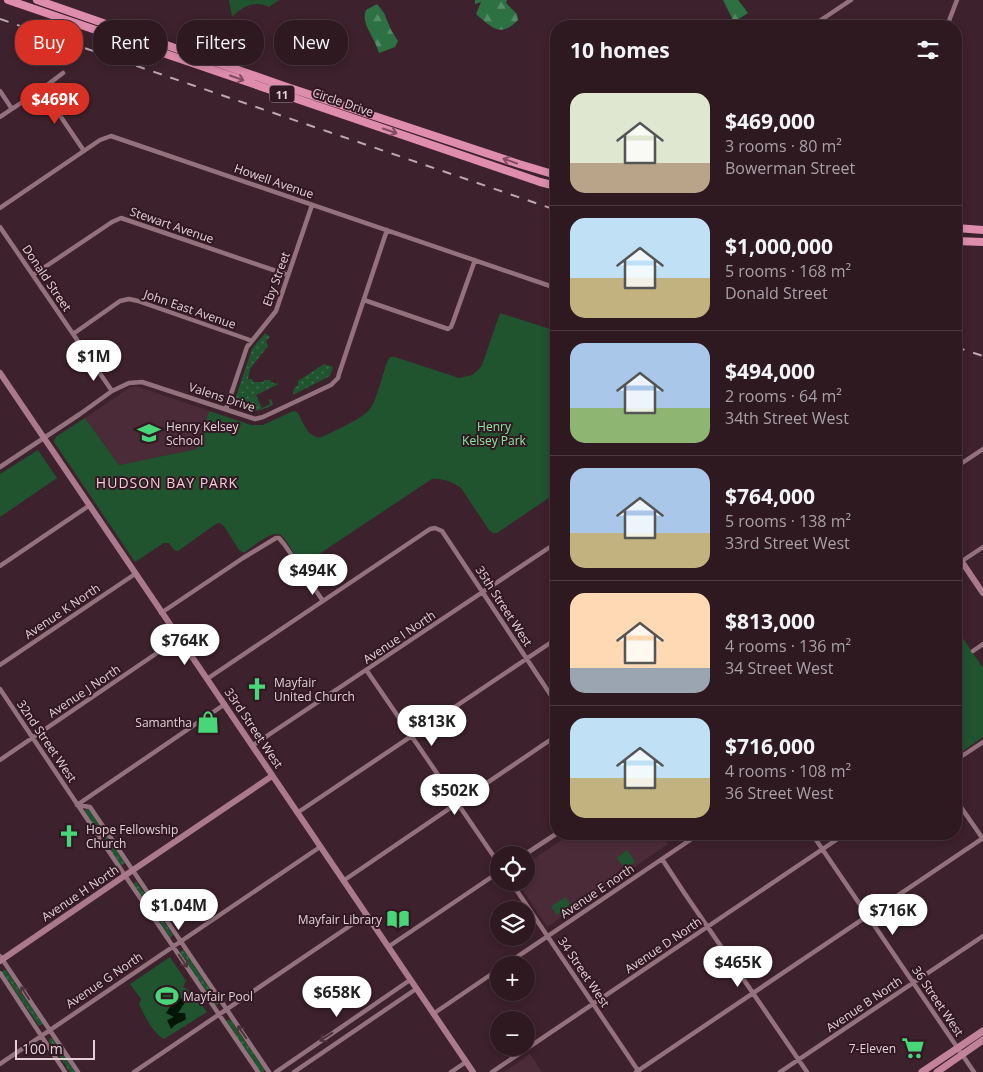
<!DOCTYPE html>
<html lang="en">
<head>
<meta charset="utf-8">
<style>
	body { margin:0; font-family:"Open Sans",sans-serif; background:#36222a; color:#f1f3f6; height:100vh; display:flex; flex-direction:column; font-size:19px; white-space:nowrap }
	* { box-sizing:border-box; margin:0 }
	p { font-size:16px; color:#a7a0a5 }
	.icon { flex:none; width:28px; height:28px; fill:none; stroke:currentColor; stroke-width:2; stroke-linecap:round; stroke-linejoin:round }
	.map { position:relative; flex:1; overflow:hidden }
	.side { position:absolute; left:550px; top:20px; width:412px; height:820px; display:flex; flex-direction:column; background:#2e1921; border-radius:20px; box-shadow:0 2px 8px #0003,0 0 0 1px #49383f }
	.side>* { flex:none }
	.banner { position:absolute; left:15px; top:20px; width:460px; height:45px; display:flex; gap:10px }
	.fabs { position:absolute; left:490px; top:846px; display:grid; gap:10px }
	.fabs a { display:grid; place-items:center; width:45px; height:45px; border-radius:50%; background:#2e1921; box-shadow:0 2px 8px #0003,0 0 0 1px #49383f; font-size:25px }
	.scale { position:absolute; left:15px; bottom:12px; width:80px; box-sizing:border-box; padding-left:5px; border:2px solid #e3d0d6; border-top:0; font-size:14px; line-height:18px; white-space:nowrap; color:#e3d0d6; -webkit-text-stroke:4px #321822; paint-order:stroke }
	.price { position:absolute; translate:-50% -42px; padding:0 11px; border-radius:18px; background:#fff; color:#222; font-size:16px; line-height:32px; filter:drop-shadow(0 1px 2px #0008) }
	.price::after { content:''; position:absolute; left:50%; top:30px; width:15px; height:11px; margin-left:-8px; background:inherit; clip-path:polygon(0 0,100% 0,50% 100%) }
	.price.current { background:#d93025; color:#fff }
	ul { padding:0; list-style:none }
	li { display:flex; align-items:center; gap:15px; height:125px; padding:0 20px }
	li+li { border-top:1px solid #49383f }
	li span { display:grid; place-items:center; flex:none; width:140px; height:100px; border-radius:15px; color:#555 }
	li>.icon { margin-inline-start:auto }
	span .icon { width:60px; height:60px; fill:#fffc; stroke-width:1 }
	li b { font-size:21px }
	h2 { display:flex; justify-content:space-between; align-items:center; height:60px; padding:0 20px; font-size:21px }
	.tag { padding:0 18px; border-radius:20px; background:#2e1921; box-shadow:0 2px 8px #0003,0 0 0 1px #49383f; font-size:18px; line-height:45px }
	.tag.current { background:#d93025; color:#fff }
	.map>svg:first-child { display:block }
	.built { fill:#4c2b39 }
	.grass { fill:url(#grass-dots) }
	.forest { fill:url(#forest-firs) }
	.park { fill:#1f542f }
	.water { fill:#031608 }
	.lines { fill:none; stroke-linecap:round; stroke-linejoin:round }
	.street { stroke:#93717d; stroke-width:4.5 }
	.secondary { stroke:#aa798b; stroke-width:6 }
	.primary { stroke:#c1829a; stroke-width:7 }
	.highway { stroke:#df8dad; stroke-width:8 }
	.rail { stroke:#bda8af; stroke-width:2; stroke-dasharray:9 9; stroke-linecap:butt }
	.oneway { stroke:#804d61 }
	.oneway2 { stroke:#4f333d }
	.labels { text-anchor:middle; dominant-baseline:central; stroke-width:4; stroke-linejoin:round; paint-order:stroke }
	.shield { fill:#321822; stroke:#ae99a0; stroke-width:1 }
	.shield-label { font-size:11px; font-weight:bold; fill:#e3d0d6 }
	.street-label { font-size:12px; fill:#e3d0d6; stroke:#321822 }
	.poi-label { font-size:12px; fill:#e3d0d6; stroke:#321822; text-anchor:start }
	.park-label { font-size:12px; fill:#89e6a1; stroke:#321822 }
	.neighbourhood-label { font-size:14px; letter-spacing:1px; fill:#f2ccd9; stroke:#321822 }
</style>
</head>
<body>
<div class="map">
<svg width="983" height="1072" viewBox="0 0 983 1072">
	<defs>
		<pattern id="grass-dots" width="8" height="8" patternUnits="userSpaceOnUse" patternTransform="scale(1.25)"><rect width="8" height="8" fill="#1f542f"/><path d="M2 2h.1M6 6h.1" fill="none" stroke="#3f6c4c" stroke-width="1.8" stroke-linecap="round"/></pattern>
		<pattern id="forest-firs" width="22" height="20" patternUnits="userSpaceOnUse" patternTransform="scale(1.25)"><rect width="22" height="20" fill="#2d7142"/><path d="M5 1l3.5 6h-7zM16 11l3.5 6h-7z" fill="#558b65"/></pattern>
	</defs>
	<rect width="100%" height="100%" fill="#3d212c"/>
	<!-- built -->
	<path class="built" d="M136 386 209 411 197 449 119 465 85 418 129 388Z
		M571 834H662L668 844 547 927 518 883 526 882V864Z
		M530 1054 542 1072H504Z"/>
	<!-- grass -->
	<path class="grass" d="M265 333 270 337 266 341 268 346 250 369 248 379H252L253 382H263L264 380H271L270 382 279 384 256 395 262 408 270 404 269 400 270 399H271L273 405C255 413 254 412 235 406L234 402 252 349Z
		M324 364 333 367 330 376 293 395 294 388 298 385V381Z
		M88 808 125 863 121 866 84 811Z
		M136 881 173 935 170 938H169L133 884Z
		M183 949 219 1003 216 1006 179 953Z
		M4 970H6L43 1024 39 1026 2 972Z
		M230 1019 265 1070 263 1072H260L226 1021Z
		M51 1038H53L75 1072H70L49 1041V1040Z"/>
	<!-- forest -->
	<path class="forest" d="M475 0H507L506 3 517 14 518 20C501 38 492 28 476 14L481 2 475 4Z
		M723 0H738L748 13 731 24 732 18Z
		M377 4 384 13 391 30 398 41 395 47 379 53C377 47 375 42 372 37 368 28 362 20 366 10Z"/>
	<!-- park -->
	<path class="park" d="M229 0H279L269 7C255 0 243 6 232 17Z
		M500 313 556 331V493L497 533H493L489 530 461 488C453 482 441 478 432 479L304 564 300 563C295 556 288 542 282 536 273 528 253 547 245 552H242L239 550 224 526 220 523 216 524 178 551 174 550 169 543H164L135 562 54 442V440L57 436 85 418 119 465 197 449 209 411 251 425H263L291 412 295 411 298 413C304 424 308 439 322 437 334 431 362 419 370 409 378 398 382 374 388 360L390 357H395L459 378 472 375 479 369 482 365Z
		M38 450 57 478 0 517V474Z
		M956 628 983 668V737L956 756Z
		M627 850 635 862 625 869 617 858Z
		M566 897 571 906 557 915 552 908 553 905Z
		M170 957 186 981 183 987 192 992 207 1012 164 1039C154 1035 144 1015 139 1004L141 999 130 984Z"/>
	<!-- water -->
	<path class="water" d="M177 996 186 1001 178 1013H185L186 1019C180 1024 178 1021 171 1029L167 1020 174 1017 166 1013Z"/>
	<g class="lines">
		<!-- street -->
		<path class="street" d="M812 26 851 0
			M947 26 957 0
			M42 89 84 151
			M0 91 12 109
			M0 117 42 89 63 73
			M0 208 100 140 111 136 556 288
			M0 227 112 391
			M33 275 112 222 121 218 288 275
			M364 300 448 329 451 327 453 322 475 260
			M73 334 120 301 129 299 138 301 247 339 251 341
			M226 409 247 347 276 311 312 205
			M0 467 80 414 112 391 129 383 142 382 255 419 263 417 331 385 338 378 339 374 387 230
			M956 467 983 449
			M956 565 983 547
			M0 566 90 505
			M161 613 243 558 276 538H279L284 544 323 601
			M973 651 983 644
			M0 665 135 574
			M367 671 499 864
			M207 679 430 529 435 528 442 531 556 703
			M0 689 130 883 258 1072
			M252 746C354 679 454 610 556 543
			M0 760 179 638
			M956 760 983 742
			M956 800 983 839
			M77 805 90 807 269 1072
			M77 805 225 704
			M297 813 556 639
			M812 834 974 1072
			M524 855 556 834
			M662 859 685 894 807 1072
			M343 881 556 736
			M511 882 639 1072
			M388 947 499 872
			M0 956 78 1072
			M505 965 699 834
			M0 973 65 1072
			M433 1014 499 969
			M0 1064 320 847
			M134 1072 366 915
			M276 1072 410 980
			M294 1072 416 989
			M451 1072 466 1062
			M492 1072 845 834
			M636 1072 983 838
			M780 1072 983 936"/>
		<!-- secondary -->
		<path class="secondary" d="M0 373 473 1072
			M956 553 983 593
			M0 961 133 870 272 776"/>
		<!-- primary -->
		<path class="primary" d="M922 1072 983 1031
			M937 1072 983 1040"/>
		<!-- highway -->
		<path class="highway" d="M8 0 540 182 556 186
			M37 0 284 86 519 164 556 175
			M956 228 983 230
			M956 241 983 242"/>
		<!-- rail -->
		<path class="rail" d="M0 19 556 210
			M956 347 983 356"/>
	</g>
	<!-- one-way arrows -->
	<defs><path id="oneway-shaft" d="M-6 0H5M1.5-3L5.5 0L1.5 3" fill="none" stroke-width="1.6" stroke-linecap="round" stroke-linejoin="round" transform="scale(1.25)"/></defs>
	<g class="oneway">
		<use href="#oneway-shaft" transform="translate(237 78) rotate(19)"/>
		<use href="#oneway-shaft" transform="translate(390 131) rotate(19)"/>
		<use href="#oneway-shaft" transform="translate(510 161) rotate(-161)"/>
	</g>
	<g class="oneway2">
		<use href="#oneway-shaft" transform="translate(183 961) rotate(56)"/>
		<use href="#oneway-shaft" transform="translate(25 993) rotate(-123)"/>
		<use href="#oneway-shaft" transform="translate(242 1032) rotate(-124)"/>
		<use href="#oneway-shaft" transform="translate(326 1037) rotate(146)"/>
	</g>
	<!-- icons -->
	<defs>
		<symbol id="school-bare" viewBox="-9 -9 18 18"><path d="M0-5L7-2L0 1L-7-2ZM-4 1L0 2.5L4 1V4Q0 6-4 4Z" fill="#48d778" stroke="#321822" stroke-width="2.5" paint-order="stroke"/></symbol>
		<symbol id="church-bare" viewBox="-9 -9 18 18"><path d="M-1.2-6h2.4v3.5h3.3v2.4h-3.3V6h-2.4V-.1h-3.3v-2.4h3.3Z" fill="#48d778" stroke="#321822" stroke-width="2.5" paint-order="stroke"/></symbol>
		<symbol id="shop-bare" viewBox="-9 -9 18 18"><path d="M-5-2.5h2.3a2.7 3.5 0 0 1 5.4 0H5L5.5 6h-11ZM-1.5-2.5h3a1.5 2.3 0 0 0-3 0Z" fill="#48d778" stroke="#321822" stroke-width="2.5" paint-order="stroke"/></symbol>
		<symbol id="library-bare" viewBox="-9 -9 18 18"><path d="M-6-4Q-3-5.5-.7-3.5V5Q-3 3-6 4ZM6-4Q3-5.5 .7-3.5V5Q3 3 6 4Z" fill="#48d778" stroke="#321822" stroke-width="2.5" paint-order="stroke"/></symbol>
		<symbol id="stadium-bare" viewBox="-9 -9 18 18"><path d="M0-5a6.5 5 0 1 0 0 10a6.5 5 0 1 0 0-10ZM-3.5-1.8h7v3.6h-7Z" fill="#48d778" stroke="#321822" stroke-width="2.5" paint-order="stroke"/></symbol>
		<symbol id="supermarket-bare" viewBox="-9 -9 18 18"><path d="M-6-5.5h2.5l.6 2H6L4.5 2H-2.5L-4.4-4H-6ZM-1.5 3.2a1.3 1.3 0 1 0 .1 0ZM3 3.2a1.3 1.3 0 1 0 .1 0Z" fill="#48d778" stroke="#321822" stroke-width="2.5" paint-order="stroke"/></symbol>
	</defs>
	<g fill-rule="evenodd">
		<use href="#school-bare" x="133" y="417" width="32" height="32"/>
		<use href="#church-bare" x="241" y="673" width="32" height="32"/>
		<use href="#shop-bare" x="192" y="706" width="32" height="32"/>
		<use href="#church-bare" x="53" y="820" width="32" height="32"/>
		<use href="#library-bare" x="382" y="903" width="32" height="32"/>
		<use href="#stadium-bare" x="151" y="980" width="32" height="32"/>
		<use href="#supermarket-bare" x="897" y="1032" width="32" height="32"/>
	</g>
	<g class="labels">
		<!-- shield labels -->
		<rect class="shield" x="269.5" y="85.5" width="25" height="17" rx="4"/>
		<g class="shield-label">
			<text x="282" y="94">11</text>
		</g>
		<!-- street labels -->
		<g class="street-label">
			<text transform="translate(343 102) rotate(19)">Circle Drive</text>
			<text transform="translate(274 181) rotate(19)">Howell Avenue</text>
			<text transform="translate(172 225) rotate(19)">Stewart Avenue</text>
			<text transform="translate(47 278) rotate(56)">Donald Street</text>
			<text transform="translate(276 279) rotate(-70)">Eby Street</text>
			<text transform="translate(190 309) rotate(19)">John East Avenue</text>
			<text transform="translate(222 397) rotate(18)">Valens Drive</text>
			<text transform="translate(504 606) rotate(57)">35th Street West</text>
			<text transform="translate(62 611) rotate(-34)">Avenue K North</text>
			<text transform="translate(399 637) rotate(-34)">Avenue I North</text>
			<text transform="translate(84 691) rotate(-34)">Avenue J North</text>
			<text transform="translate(254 728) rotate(56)">33rd Street West</text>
			<text transform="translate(47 741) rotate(56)">32nd Street West</text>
			<text transform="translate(597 891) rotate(-34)">Avenue E north</text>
			<text transform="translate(80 893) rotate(-34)">Avenue H North</text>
			<text transform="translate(663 945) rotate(-34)">Avenue D North</text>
			<text transform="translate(584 972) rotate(56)">34 Street West</text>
			<text transform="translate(104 980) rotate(-34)">Avenue G North</text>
			<text transform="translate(938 1001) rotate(56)">36 Street West</text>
			<text transform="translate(864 1004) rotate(-34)">Avenue B North</text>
		</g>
		<!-- poi labels -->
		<g class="poi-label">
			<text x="166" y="426">Henry Kelsey<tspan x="166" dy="14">School</tspan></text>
			<text x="274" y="682">Mayfair<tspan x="274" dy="14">United Church</tspan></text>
			<text x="192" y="722" text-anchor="end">Samantha</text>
			<text x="86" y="829">Hope Fellowship<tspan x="86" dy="14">Church</tspan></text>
			<text x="382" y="919" text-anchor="end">Mayfair Library</text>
			<text x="183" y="996">Mayfair Pool</text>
			<text x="896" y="1048" text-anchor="end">7-Eleven</text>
		</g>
		<!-- park labels -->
		<g class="park-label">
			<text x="494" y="426">Henry<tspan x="494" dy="14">Kelsey Park</tspan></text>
		</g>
		<!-- neighbourhood labels -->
		<g class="neighbourhood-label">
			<text x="167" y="482">HUDSON BAY PARK</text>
		</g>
	</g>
</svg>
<div class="fabs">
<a><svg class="icon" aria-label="locate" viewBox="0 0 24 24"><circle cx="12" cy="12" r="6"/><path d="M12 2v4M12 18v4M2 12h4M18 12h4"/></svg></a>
<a><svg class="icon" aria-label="layers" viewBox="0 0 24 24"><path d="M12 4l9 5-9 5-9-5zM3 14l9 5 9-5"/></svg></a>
<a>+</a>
<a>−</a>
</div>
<div class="scale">100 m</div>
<b class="price current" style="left:55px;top:125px">$469K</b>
<b class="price" style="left:94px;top:382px">$1M</b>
<b class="price" style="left:313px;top:596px">$494K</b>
<b class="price" style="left:185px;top:666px">$764K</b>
<b class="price" style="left:432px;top:747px">$813K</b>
<b class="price" style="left:455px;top:816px">$502K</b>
<b class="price" style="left:179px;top:931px">$1.04M</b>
<b class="price" style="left:893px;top:936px">$716K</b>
<b class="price" style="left:738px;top:988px">$465K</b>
<b class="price" style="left:337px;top:1018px">$658K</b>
<div class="banner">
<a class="tag current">Buy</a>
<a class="tag">Rent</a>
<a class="tag">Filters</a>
<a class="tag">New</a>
</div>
<section class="side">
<h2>10 homes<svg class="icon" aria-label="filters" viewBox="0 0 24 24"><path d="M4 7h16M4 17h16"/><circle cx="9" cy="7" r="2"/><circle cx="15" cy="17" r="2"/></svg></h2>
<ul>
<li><span style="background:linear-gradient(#dfe7d0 70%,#b9a48a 0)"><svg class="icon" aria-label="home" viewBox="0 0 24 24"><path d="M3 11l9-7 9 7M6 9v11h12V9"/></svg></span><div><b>$469,000</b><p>3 rooms · 80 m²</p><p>Bowerman Street</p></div></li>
<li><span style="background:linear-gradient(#bfe0f5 60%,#c2b280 0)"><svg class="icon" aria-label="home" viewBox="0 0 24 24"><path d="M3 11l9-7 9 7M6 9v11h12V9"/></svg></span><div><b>$1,000,000</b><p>5 rooms · 168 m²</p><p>Donald Street</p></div></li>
<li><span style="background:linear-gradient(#a9c7e8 65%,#8fb573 0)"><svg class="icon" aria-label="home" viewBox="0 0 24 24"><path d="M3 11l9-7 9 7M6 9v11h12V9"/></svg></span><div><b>$494,000</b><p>2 rooms · 64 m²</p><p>34th Street West</p></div></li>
<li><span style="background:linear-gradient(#a9c7e8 65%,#c2b280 0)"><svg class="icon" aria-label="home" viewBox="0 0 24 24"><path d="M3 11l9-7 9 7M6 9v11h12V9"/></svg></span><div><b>$764,000</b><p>5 rooms · 138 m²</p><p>33rd Street West</p></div></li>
<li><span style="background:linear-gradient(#ffd9b3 75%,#9aa5b1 0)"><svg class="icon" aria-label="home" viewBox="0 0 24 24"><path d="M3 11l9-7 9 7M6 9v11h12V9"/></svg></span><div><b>$813,000</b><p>4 rooms · 136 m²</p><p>34 Street West</p></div></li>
<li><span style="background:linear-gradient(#bfe0f5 60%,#c2b280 0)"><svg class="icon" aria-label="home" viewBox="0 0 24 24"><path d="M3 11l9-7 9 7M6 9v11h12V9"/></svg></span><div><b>$716,000</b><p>4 rooms · 108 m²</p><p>36 Street West</p></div></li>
</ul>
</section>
</div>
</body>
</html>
